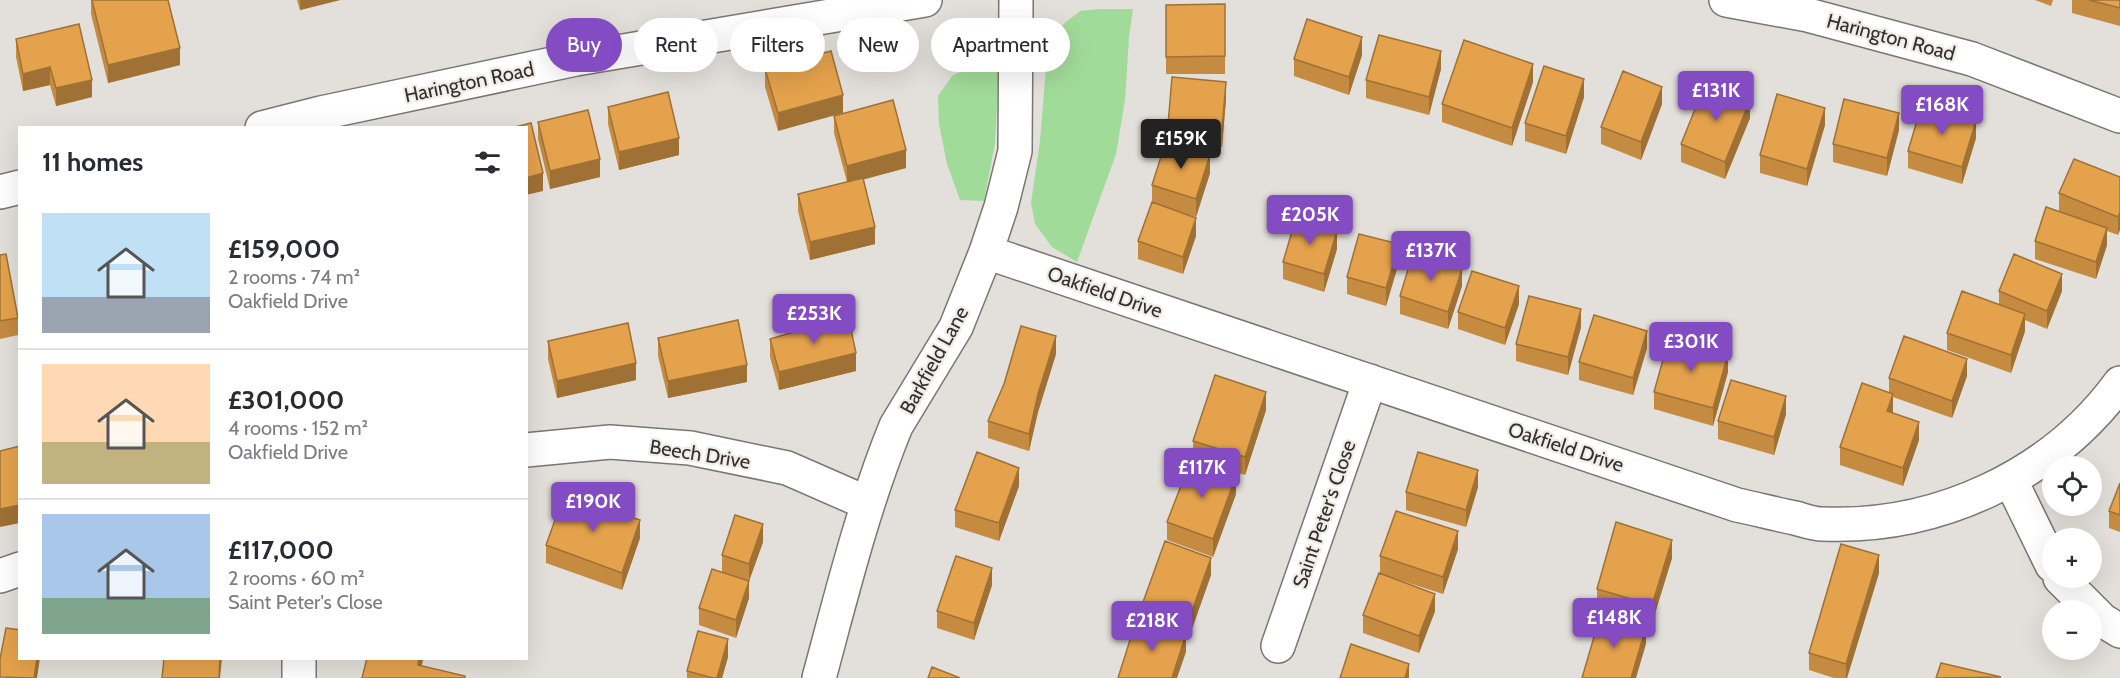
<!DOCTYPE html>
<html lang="en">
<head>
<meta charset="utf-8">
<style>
	body { margin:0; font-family:Cabin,sans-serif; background:#f7f7f7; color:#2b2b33; height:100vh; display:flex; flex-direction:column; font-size:22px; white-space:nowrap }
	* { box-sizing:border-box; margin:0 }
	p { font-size:20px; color:#7c7c81 }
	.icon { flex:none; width:33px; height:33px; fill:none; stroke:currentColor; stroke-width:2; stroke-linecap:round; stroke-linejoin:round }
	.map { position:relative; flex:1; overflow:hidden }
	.side { position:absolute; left:18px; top:126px; width:510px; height:534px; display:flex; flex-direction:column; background:#fff; border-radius:0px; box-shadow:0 6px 24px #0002 }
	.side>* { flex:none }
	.guide { position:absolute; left:546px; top:18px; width:570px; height:54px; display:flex; gap:12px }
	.buttons { position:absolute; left:2042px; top:456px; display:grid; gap:12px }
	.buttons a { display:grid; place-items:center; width:60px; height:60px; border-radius:50%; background:#fff; box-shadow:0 6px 24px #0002; font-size:30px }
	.price { position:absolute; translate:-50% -51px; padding:0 14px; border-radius:6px; background:#844cc3; color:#fff; font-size:20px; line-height:39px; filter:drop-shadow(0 2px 3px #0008) }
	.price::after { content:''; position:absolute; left:50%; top:36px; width:18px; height:14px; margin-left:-9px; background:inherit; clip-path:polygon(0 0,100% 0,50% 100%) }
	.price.current { background:#222; color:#fff }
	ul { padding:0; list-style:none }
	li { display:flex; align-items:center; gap:18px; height:150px; padding:0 24px }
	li+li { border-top:2px solid #e1e1e2 }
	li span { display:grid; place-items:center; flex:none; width:168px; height:120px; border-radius:0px; color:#555 }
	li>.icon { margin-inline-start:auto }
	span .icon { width:72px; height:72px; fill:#fffc; stroke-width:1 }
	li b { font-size:26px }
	h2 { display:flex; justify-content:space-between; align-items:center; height:72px; padding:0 24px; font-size:26px }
	.chip { padding:0 21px; border-radius:27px; background:#fff; box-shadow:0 6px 24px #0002; font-size:21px; line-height:54px }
	.chip.current { background:#844cc3; color:#fff }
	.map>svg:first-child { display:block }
	.green { fill:#a1db99 }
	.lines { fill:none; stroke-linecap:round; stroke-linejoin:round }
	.minor-casing { stroke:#7a7672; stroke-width:36 }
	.minor { stroke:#fff; stroke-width:33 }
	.wall { fill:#c48b41 }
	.shaded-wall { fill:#a07135 }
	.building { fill:#e4a24c; stroke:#a07135; stroke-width:1.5 }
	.labels { text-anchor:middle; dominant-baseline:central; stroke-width:4.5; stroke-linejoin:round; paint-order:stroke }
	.street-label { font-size:20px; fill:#32302e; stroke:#f1ece7 }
</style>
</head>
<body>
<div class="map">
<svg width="2120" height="678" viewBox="0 0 2120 678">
	<rect width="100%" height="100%" fill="#e3dfda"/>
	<!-- green -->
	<path class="green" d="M1100 9H1133L1129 37 1125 100 1116 154 1077 262 1052 247 1035 224 1031 203 1040 141 1047 57 1060 27 1080 11Z
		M977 66 999 68 995 143 984 201 960 200 947 164 939 124 938 96 953 75Z"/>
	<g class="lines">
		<defs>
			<path id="minor" d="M1726 0 1808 15 1972 59 2120 116
				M262 128 321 113 576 59 925 0
				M0 192 20 187
				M986 252 1737 505C1756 509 1775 514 1795 518 1803 520 1813 524 1822 524 1937 529 2052 476 2120 383
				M526 450 610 442 690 448 787 468 867 503
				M2011 481 2052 565
				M0 576 20 569
				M2060 578 2102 620 2120 631
				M1278 646 1370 381
				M299 658V678
				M819 678C842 593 863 507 896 426L956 327 986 252 1001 207 1015 151 1016 0"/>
		</defs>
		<!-- minor casing -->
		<use href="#minor" class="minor-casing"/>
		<!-- minor -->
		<use href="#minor" class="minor"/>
	</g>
	<!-- wall -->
	<path class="wall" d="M91 0H168L180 65 108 83 91 14Z
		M297 0H340L300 10Z
		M2035 0H2053L2051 6Z
		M2072 0H2120V26L2072 13Z
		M1225 4V74H1166V5Z
		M16 39 92 97 56 106 50 85 23 91 16 57Z
		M831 51 778 131 765 87V69Z
		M1362 55 1349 95 1294 76V59Z
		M1441 69 1429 115 1366 98V80Z
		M1533 82 1512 146 1442 122V104Z
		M1584 97 1566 154 1525 141V123Z
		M1226 99 1222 147 1170 142 1210 173 1196 217 1176 211 1196 236 1183 274 1138 259V241L1152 203V185L1168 142V125Z
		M1662 104 1641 160 1601 144V127Z
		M608 107 679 155 619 170 608 124Z
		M834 116 906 168 863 179 875 244 810 260 798 211V194L847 182 834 133Z
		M1750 118 1725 179 1681 162V144Z
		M538 122 600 177 550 189 538 139Z
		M1825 125 1807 186 1760 173V155Z
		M1899 130 1887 176 1833 162V144Z
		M1976 138 1962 184 1908 168V151Z
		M2120 177 2118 235 2107 231V245L2096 279 2035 259V241L2059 211V193Z
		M1337 249 1324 292 1283 279V262Z
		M0 255 18 318V335L0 339Z
		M1399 262 1386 306 1347 294V277Z
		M1462 286 1448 329 1400 314V296Z
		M1999 291H2062L2047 329 2025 320V331L2011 373 1947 350V333L1999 304Z
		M1519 304 1505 345 1458 329V312Z
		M1581 327 1568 375 1516 361V344Z
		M658 338 747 382 668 398 658 356Z
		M770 339 856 371 779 390 770 357Z
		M548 341 636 380 557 398 548 359Z
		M1647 348 1633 395 1579 380V362Z
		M1056 354 1038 412 1029 451 988 438V421Z
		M1728 372 1713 426 1654 409V392Z
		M1967 376 1952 418 1893 397V413L1919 440 1903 486 1840 465V447L1889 393V378Z
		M1266 410 1245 475 1193 458V441Z
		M1786 414 1774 455 1718 439V421Z
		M2120 483V532L2109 528V511Z
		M1019 486 999 541 955 527V510Z
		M1478 487 1466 527 1406 510V492Z
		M1236 494 1213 557 1167 540V522Z
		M640 538 622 590 546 563V545Z
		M763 542 749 581V598L736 638 699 625V608L722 572V555Z
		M1458 549 1443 594 1387 576 1435 611 1419 653 1363 633V615L1380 574V556Z
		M1672 558 1652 623 1597 606V589Z
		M1879 573 1847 678H1834L1809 670V653Z
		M1211 575 1188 640 1186 639V652L1142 620V605Z
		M992 585 974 640 937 628V611Z
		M728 657 722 678H687V671Z"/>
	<!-- shaded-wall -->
	<path class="shaded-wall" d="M300 0H340L300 10Z
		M1362 37V55L1349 95V77Z
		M180 48V65L108 83V65Z
		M1441 51V69L1429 115V97Z
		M1533 64V82L1512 146V128Z
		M50 67V85L23 91V74Z
		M1584 79V97L1566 154V136Z
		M92 80V97L56 106V88Z
		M1226 82V99L1222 147V129Z
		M1662 87V104L1641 160V142Z
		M843 95V113L778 131V113Z
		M1750 100V118L1725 179V162Z
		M1825 108V125L1807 186V169Z
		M1899 113V130L1887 176V158Z
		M1976 121V138L1962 184V167Z
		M679 138V155L619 170V152Z
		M906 150V168L847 184V166Z
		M1210 155V173L1196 217V199Z
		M600 159V177L550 189V171Z
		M543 173V191L526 195V178Z
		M2120 212V230L2118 235V217Z
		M1196 218V236L1183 274V257Z
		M875 227V244L810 260V242Z
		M2107 228V245L2096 279V262Z
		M1337 231V249L1324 292V274Z
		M1399 244V262L1386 306V288Z
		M1462 269V286L1448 329V312Z
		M2062 274V291L2047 329V311Z
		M1519 286V304L1505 345V328Z
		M1581 309V327L1568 375V357Z
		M2025 314V331L2011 373V355Z
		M1647 331V348L1633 395V378Z
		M1056 336V354L1038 412 1029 451V434L1038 394Z
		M856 353V371L779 390V372Z
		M1728 354V372L1713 426V408Z
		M1967 359V376L1952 418V401Z
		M636 363V380L557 398V381Z
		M747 365V382L668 398V381Z
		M1266 392V410L1245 475V457Z
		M1893 394V412L1887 429V411Z
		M1786 396V414L1774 455V437Z
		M1919 422V440L1903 486V468Z
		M1019 468V486L999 541V523Z
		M1478 470V487L1466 527V510Z
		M1236 476V494L1213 557V539Z
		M20 505V523L0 527V509Z
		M640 520V538L622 590V573Z
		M763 524V542L749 581V564Z
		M1458 531V549L1443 594V577Z
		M1672 540V558L1652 623V605Z
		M1879 555V573L1847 678H1846V664Z
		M1211 558V575L1188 640V622Z
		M992 568V585L974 640V623Z
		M749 581V598L736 638V620Z
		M1435 594V611L1419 653V636Z
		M1646 627V644L1636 678H1631Z
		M1186 634V652L1177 678H1172Z
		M728 639V657L722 678H717Z
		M37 658H40L37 678H34Z
		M220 658H222L220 678H219Z
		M419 658H423V660L419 678 418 665Z
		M1409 664V678H1405Z"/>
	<!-- building -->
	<path class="building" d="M92 0H168L180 48 108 65Z
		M2089 0H2120V8Z
		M1225 4V56L1166 57V5Z
		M1307 19 1362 37 1349 77 1294 59Z
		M79 24 92 80 56 88 50 67 23 74 16 39Z
		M1379 35 1441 51 1429 97 1366 80Z
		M1464 40 1533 64 1512 128 1442 104Z
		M831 51 843 95 778 113 765 69Z
		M1544 66 1584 79 1566 136 1525 123Z
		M1623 71 1662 87 1641 142 1601 127Z
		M1172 77 1226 82 1222 129 1168 125Z
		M1706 82 1750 100 1725 162 1681 144Z
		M668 92 679 138 619 152 608 107Z
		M1777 94 1825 108 1807 169 1760 155Z
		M1844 99 1899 113 1887 158 1833 144Z
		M893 100 906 150 847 166 834 116Z
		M1922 104 1976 121 1962 167 1908 151Z
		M588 110 600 159 550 171 538 122Z
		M531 123 543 173 526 178V128H511Z
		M1166 141 1210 155 1196 199 1152 185Z
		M2074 159 2120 177V212L2118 217 2059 193Z
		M863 178 875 227 810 242 798 194Z
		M1152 202 1196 218 1183 257 1138 241Z
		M2046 207 2107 228 2096 262 2035 241Z
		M1296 218 1337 231 1324 274 1283 262Z
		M1359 234 1399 244 1386 288 1347 277Z
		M1413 253 1462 269 1448 312 1400 296Z
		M6 254 18 318 0 321V255Z
		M2014 254 2062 274 2047 311 1999 291Z
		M1472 271 1519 286 1505 328 1458 312Z
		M1962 291 2025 314 2011 355 1947 333Z
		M1529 296 1581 309 1568 357 1516 344Z
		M1594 315 1647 331 1633 378 1579 362Z
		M848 316 856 353 779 372 770 339Z
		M738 320 747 365 668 381 658 338Z
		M628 323 636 363 557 381 548 341Z
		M1021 326 1056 336 1038 394 1029 434 988 421 1004 384Z
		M1904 336 1967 359 1952 401 1889 378Z
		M1669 338 1728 354 1713 408 1654 392Z
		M1215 375 1266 392 1245 457 1193 441Z
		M1731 380 1786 396 1774 437 1718 421Z
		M1862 383 1893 394 1887 411 1919 422 1903 468 1840 447Z
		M20 446V505L0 509V451Z
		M977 452 1019 468 999 523 955 510Z
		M1418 452 1478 470 1466 510 1406 492Z
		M1191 460 1236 476 1213 539 1167 522Z
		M2120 483V515L2109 511Z
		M564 495 640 520 622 573 546 545Z
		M1396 511 1458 531 1443 577 1380 556Z
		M735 515 763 524 749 564 722 555Z
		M1616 522 1672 540 1652 605 1597 589Z
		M1165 541 1211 558 1188 622 1142 605Z
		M1841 544 1879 555 1846 664 1809 653Z
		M956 556 992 568 974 623 937 611Z
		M712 569 749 581 736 620 699 608Z
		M1379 573 1435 594 1419 636 1363 615Z
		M1601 613 1646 627 1631 678H1582Z
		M1137 618 1186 634 1172 678H1118Z
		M6 628 20 630V658H37L34 678 0 677V659Z
		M698 631 728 639 717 678H713L687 671Z
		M1351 644 1409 664 1405 678H1340Z
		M164 658H220L219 678H162Z
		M367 658H419L418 665 465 676V678H362Z
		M1941 663 2001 677 1936 678Z
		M932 667 960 678H928Z"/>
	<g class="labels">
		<!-- street labels -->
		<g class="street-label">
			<text transform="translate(1891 37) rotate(15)">Harington Road</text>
			<text transform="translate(469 82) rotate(-12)">Harington Road</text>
			<text transform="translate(1105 292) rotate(19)">Oakfield Drive</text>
			<text transform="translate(934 360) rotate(-61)">Barkfield Lane</text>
			<text transform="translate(1566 447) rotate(18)">Oakfield Drive</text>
			<text transform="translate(700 454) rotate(9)">Beech Drive</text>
			<text transform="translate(1324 514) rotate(-71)">Saint Peter's Close</text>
		</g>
	</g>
</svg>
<div class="buttons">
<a><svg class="icon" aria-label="locate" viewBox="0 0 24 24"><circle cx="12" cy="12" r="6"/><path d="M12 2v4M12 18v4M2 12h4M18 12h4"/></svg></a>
<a>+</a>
<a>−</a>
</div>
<b class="price" style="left:1716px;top:122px">£131K</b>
<b class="price" style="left:1942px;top:136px">£168K</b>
<b class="price current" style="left:1181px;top:170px">£159K</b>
<b class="price" style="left:1310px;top:246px">£205K</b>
<b class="price" style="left:1431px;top:282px">£137K</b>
<b class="price" style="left:814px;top:345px">£253K</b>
<b class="price" style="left:1691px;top:373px">£301K</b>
<b class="price" style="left:1202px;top:499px">£117K</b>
<b class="price" style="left:593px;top:533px">£190K</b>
<b class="price" style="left:1614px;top:649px">£148K</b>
<b class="price" style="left:1152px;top:652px">£218K</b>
<div class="guide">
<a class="chip current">Buy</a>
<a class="chip">Rent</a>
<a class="chip">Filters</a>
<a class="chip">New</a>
<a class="chip">Apartment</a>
</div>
<section class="side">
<h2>11 homes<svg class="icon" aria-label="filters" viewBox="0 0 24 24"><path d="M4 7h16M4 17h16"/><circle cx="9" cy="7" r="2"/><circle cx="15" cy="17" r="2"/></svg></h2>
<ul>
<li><span style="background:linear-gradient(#bfe0f5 70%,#9aa5b1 0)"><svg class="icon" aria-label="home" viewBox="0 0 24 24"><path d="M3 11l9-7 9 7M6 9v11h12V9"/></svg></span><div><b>£159,000</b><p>2 rooms · 74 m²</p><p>Oakfield Drive</p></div></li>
<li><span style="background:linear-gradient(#ffd9b3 65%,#c2b280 0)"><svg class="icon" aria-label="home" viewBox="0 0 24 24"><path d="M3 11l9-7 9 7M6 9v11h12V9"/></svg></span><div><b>£301,000</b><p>4 rooms · 152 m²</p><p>Oakfield Drive</p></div></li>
<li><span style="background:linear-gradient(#a9c7e8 70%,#7fa58c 0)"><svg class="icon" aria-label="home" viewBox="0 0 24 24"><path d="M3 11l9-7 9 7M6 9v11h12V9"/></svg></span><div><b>£117,000</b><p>2 rooms · 60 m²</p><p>Saint Peter's Close</p></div></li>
</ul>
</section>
</div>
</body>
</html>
